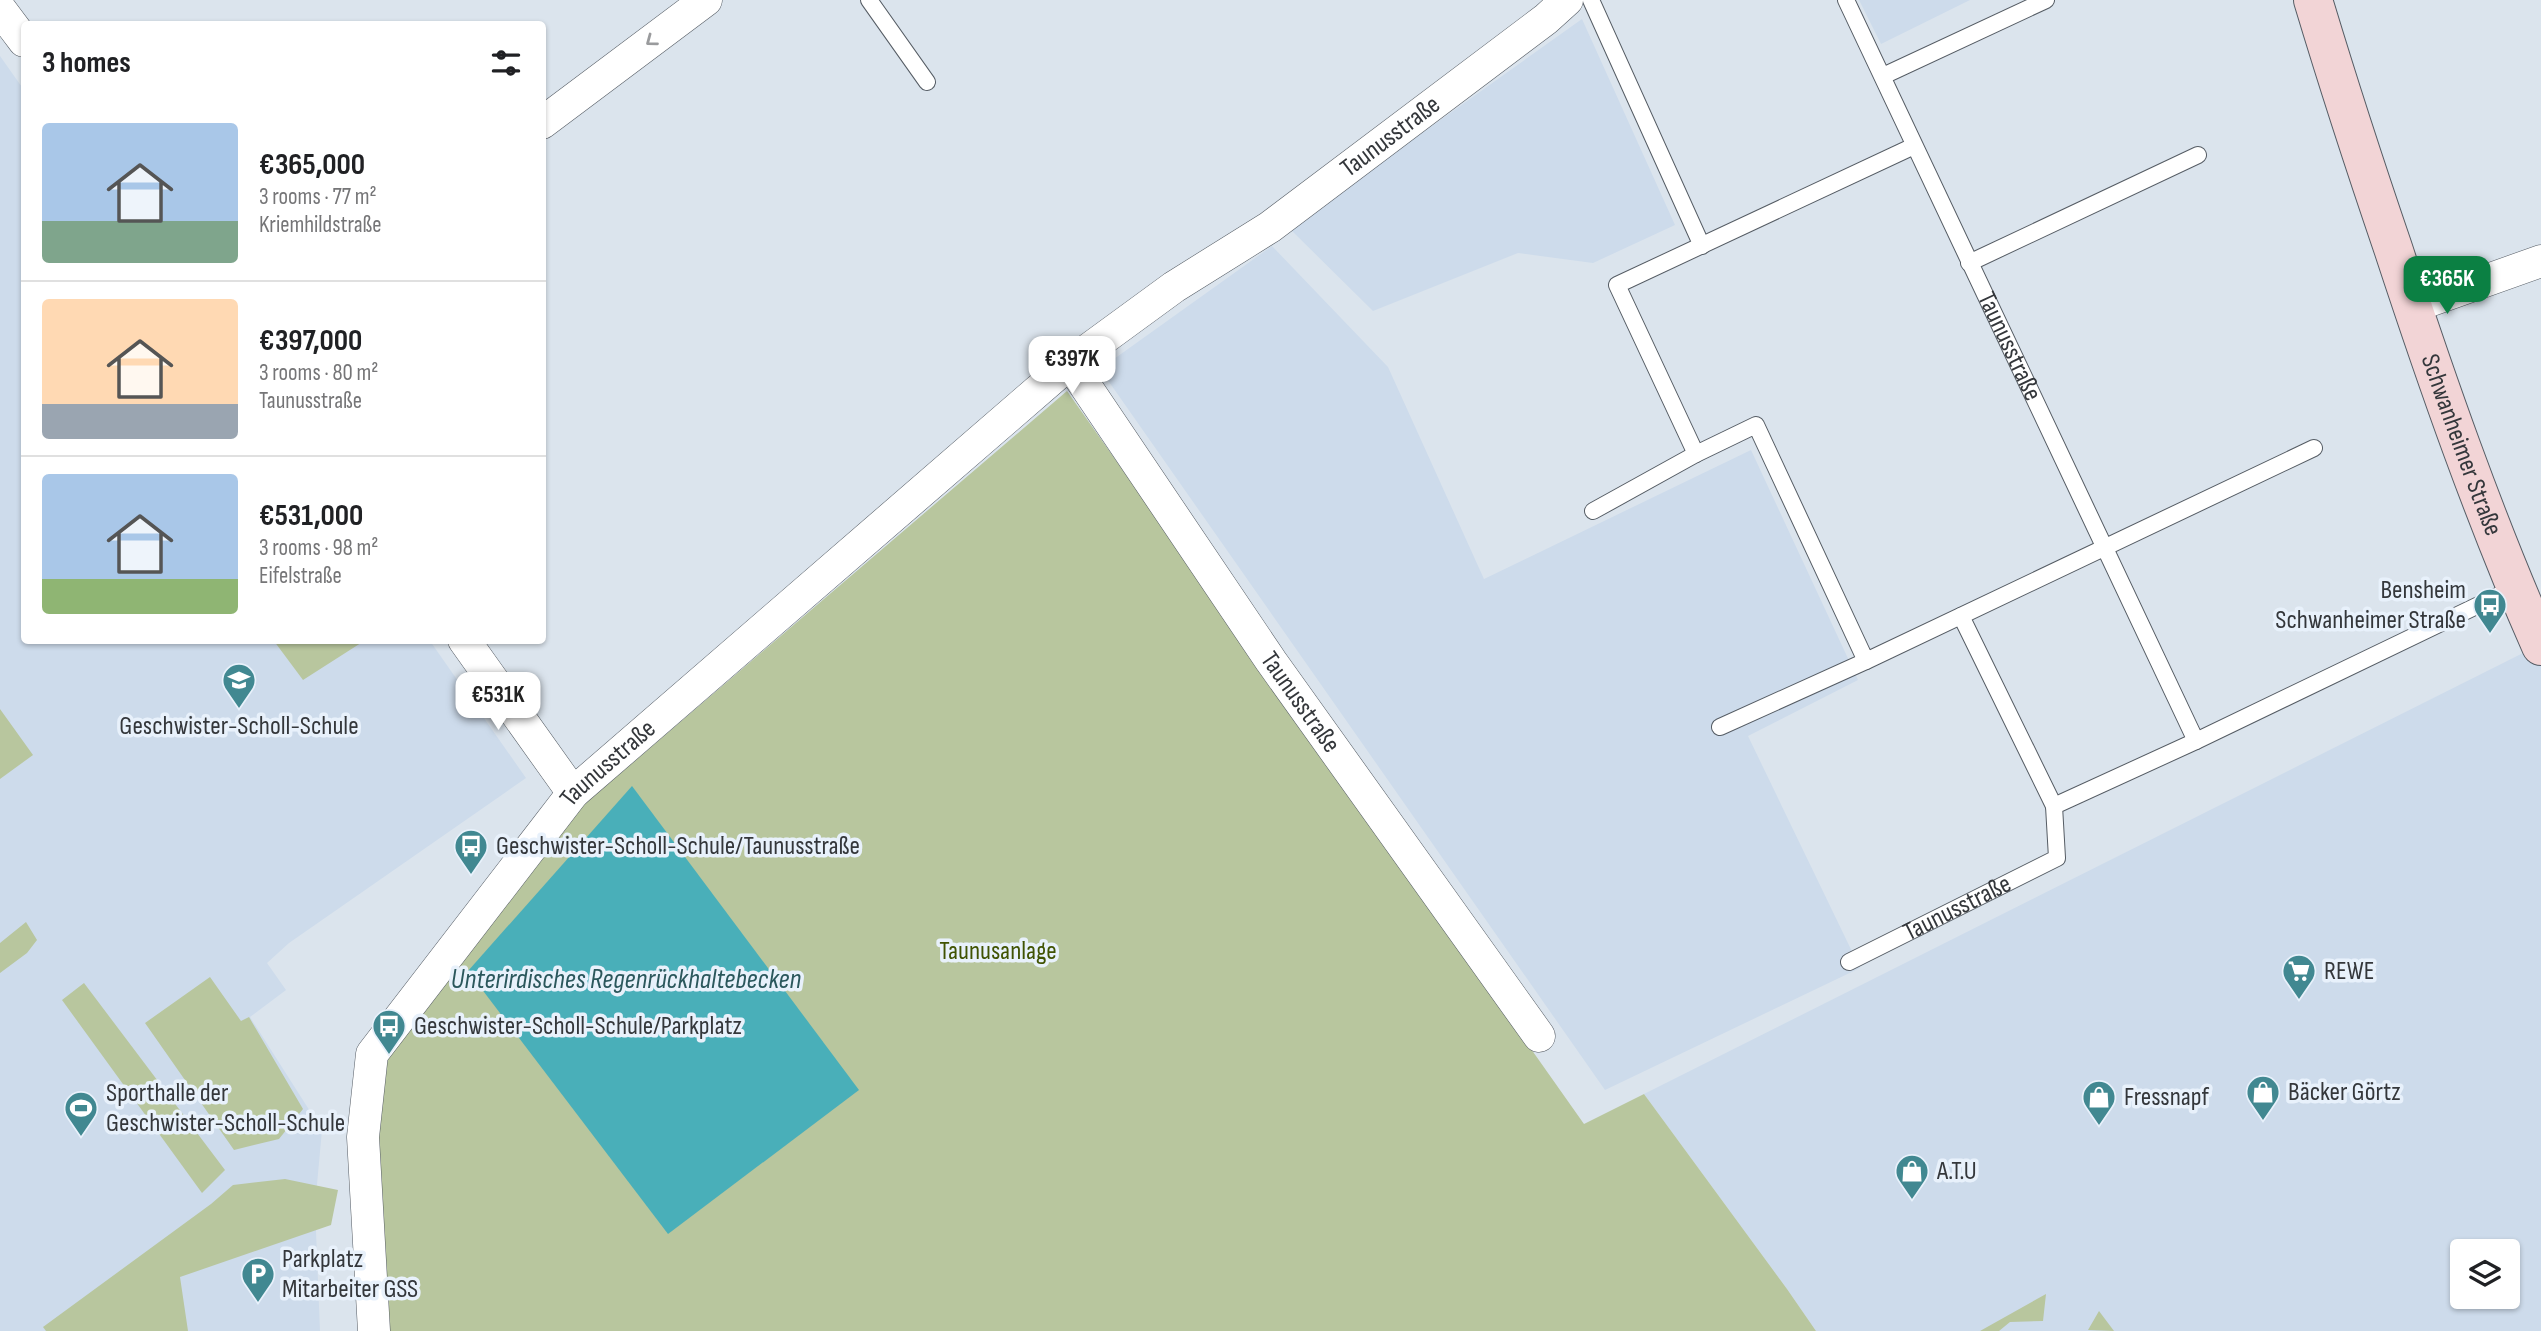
<!DOCTYPE html>
<html lang="en">
<head>
<meta charset="utf-8">
<style>
	body { margin:0; font-family:"Sofia Sans Condensed",sans-serif; background:#f6f6f6; color:#202124; height:100vh; display:flex; flex-direction:column; font-size:26px; white-space:nowrap }
	* { box-sizing:border-box; margin:0 }
	p { font-size:23px; color:#757577 }
	.icon { flex:none; width:38px; height:38px; fill:none; stroke:currentColor; stroke-width:2; stroke-linecap:round; stroke-linejoin:round }
	.map { position:relative; flex:1; overflow:hidden }
	.panel { position:absolute; left:21px; top:21px; width:525px; height:623px; display:flex; flex-direction:column; background:#fff; border-radius:7px; box-shadow:0 2px 5px #0004 }
	.panel>* { flex:none }
	.buttons { position:absolute; left:2450px; top:1239px; display:grid; gap:14px }
	.buttons a { display:grid; place-items:center; width:70px; height:70px; border-radius:7px; background:#fff; box-shadow:0 2px 5px #0004; font-size:35px }
	.price { position:absolute; translate:-50% -60px; padding:0 16px; border-radius:14px; background:#fff; color:#222; font-size:23px; line-height:46px; filter:drop-shadow(0 2px 4px #0008) }
	.price::after { content:''; position:absolute; left:50%; top:42px; width:21px; height:16px; margin-left:-10px; background:inherit; clip-path:polygon(0 0,100% 0,50% 100%) }
	.price.active { background:#0b8043; color:#fff }
	ul { padding:0; list-style:none }
	li { display:flex; align-items:center; gap:21px; height:175px; padding:0 21px }
	li+li { border-top:2px solid #e0e0e0 }
	li span { display:grid; place-items:center; flex:none; width:196px; height:140px; border-radius:7px; color:#555 }
	li>.icon { margin-inline-start:auto }
	span .icon { width:84px; height:84px; fill:#fffc; stroke-width:1 }
	li b { font-size:30px }
	h2 { display:flex; justify-content:space-between; align-items:center; height:84px; padding:0 21px; font-size:30px }
	.map>svg:first-child { display:block }
	.built { fill:#cddbeb; fill-rule:evenodd }
	.green { fill:#b8c69e }
	.water { fill:#49afb9 }
	.lines { fill:none; stroke-linecap:round; stroke-linejoin:round }
	.lane-casing { stroke:#555c64; stroke-width:18 }
	.street-casing { stroke:#555c64; stroke-width:33 }
	.secondary-casing { stroke:#555c64; stroke-width:40 }
	.lane { stroke:#fff; stroke-width:16 }
	.street { stroke:#fff; stroke-width:32 }
	.secondary { stroke:#f2d4d6; stroke-width:38 }
	.oneway { stroke:#9a9b9d }
	.labels { text-anchor:middle; dominant-baseline:central; stroke-width:7; stroke-linejoin:round; paint-order:stroke }
	.street-label { font-size:26px; fill:#34373b; stroke:#e8f1fb }
	.poi-label { font-size:26px; fill:#34373b; stroke:#e8f1fb; text-anchor:start }
	.park-label { font-size:26px; fill:#405303; stroke:#e8f1fb }
	.water-label { font-size:28px; font-style:italic; fill:#2b575c; stroke:#e8f1fb }
</style>
</head>
<body>
<div class="map">
<svg width="2541" height="1331" viewBox="0 0 2541 1331">
	<rect width="100%" height="100%" fill="#dbe4ed"/>
	<!-- built -->
	<path class="built" d="M1859 0H1970L1881 44Z
		M1582 19 1675 225 1593 263 1518 253 1373 311 1289 228Z
		M0 56 24 90V640L430 641 526 778 289 943 267 963 286 990 250 1017 322 1130 315 1206 320 1331H0Z
		M1272 246 1388 367 1484 579 1751 450 1858 680 1748 736 1860 968 1605 1090 1100 369Z
		M2533 648 2541 666V1331H1816L1787 1289 1644 1094ZM2462 1251H2508V1297H2462Z"/>
	<!-- green -->
	<path class="green" d="M1067 391 1584 1124 1644 1094 1787 1289 1816 1331H386L363 1118 400 1018 574 813Z
		M274 641H364L303 680Z
		M0 709 33 755 0 779Z
		M26 922 37 940 27 953 0 973V943Z
		M210 977 241 1021 249 1017 303 1109 279 1139 234 1150 145 1023Z
		M84 983 225 1170 202 1193 62 1000Z
		M285 1179 338 1190 331 1225 180 1277 188 1331H46L43 1327 211 1204 233 1185Z
		M2046 1294 2043 1321 2010 1322 1999 1331H1980Z
		M2099 1311 2114 1331 2088 1330Z"/>
	<!-- water -->
	<path class="water" d="M632 786 859 1090 668 1234 468 971Z"/>
	<g class="lines">
		<defs>
			<g id="lane">
				<path d="M869 0 927 82"/>
				<path d="M1591 0 1702 246"/>
				<path id="s1" d="M1846 0 2196 741"/>
				<path d="M1883 76 2046 0"/>
				<path d="M1914 146 1617 285 1696 454 1756 425 1866 661 2314 448"/>
				<path d="M1969 263 2198 155"/>
				<path d="M1593 511 1696 454"/>
				<path d="M1961 616 2054 806"/>
				<path d="M1720 727 1866 661"/>
				<path id="s2" d="M1849 962 2057 858 2054 806 2196 741 2516 587"/>
			</g>
			<g id="street">
				<path d="M0 9 24 41"/>
				<path d="M542 123 706 0"/>
				<path d="M2412 307 2541 261"/>
				<path id="s3" d="M1070 363 1271 661 1539 1036"/>
				<path d="M464 640 573 793"/>
				<path id="s4" d="M374 1331 363 1137 372 1054 573 793 1070 363 1174 287 1270 227 1546 19 1567 0"/>
			</g>
			<g id="secondary">
				<path id="s5" d="M2313 0C2338 83 2365 166 2393 248 2437 382 2484 517 2541 646"/>
			</g>
		</defs>
		<!-- lane casing -->
		<use href="#lane" class="lane-casing"/>
		<!-- street casing -->
		<use href="#street" class="street-casing"/>
		<!-- secondary casing -->
		<use href="#secondary" class="secondary-casing"/>
		<!-- lane -->
		<use href="#lane" class="lane"/>
		<!-- street -->
		<use href="#street" class="street"/>
		<!-- secondary -->
		<use href="#secondary" class="secondary"/>
	</g>
	<!-- one-way arrows -->
	<defs><path id="oneway-chevron" d="M-2-3.5L2.5 0L-2 3.5" fill="none" stroke-width="1.6" stroke-linecap="round" stroke-linejoin="round" transform="scale(1.75)"/></defs>
	<use class="oneway" href="#oneway-chevron" transform="translate(651 41) rotate(143)"/>
	<!-- icons -->
	<defs>
		<symbol id="bus-pin" viewBox="-11 -11 22 30"><path d="M0 17L-7.5 6A9.5 9.5 0 1 1 7.5 6Z" fill="#418891" stroke="#e8f1fb"/><path d="M-5-6H5V4H4V6H2V4H-2V6H-4V4H-5ZM-3.5-4V0h7V-4ZM-3.5 1.2v1.5H-2V1.2ZM2 1.2v1.5H3.5V1.2Z" fill="#fff"/></symbol>
		<symbol id="school-pin" viewBox="-11 -11 22 30"><path d="M0 17L-7.5 6A9.5 9.5 0 1 1 7.5 6Z" fill="#418891" stroke="#e8f1fb"/><path d="M0-5L7-2L0 1L-7-2ZM-4 1L0 2.5L4 1V4Q0 6-4 4Z" fill="#fff"/></symbol>
		<symbol id="supermarket-pin" viewBox="-11 -11 22 30"><path d="M0 17L-7.5 6A9.5 9.5 0 1 1 7.5 6Z" fill="#418891" stroke="#e8f1fb"/><path d="M-6-5.5h2.5l.6 2H6L4.5 2H-2.5L-4.4-4H-6ZM-1.5 3.2a1.3 1.3 0 1 0 .1 0ZM3 3.2a1.3 1.3 0 1 0 .1 0Z" fill="#fff"/></symbol>
		<symbol id="shop-pin" viewBox="-11 -11 22 30"><path d="M0 17L-7.5 6A9.5 9.5 0 1 1 7.5 6Z" fill="#418891" stroke="#e8f1fb"/><path d="M-5-2.5h2.3a2.7 3.5 0 0 1 5.4 0H5L5.5 6h-11ZM-1.5-2.5h3a1.5 2.3 0 0 0-3 0Z" fill="#fff"/></symbol>
		<symbol id="stadium-pin" viewBox="-11 -11 22 30"><path d="M0 17L-7.5 6A9.5 9.5 0 1 1 7.5 6Z" fill="#418891" stroke="#e8f1fb"/><path d="M0-5a6.5 5 0 1 0 0 10a6.5 5 0 1 0 0-10ZM-3.5-1.8h7v3.6h-7Z" fill="#fff"/></symbol>
		<symbol id="parking-pin" viewBox="-11 -11 22 30"><path d="M0 17L-7.5 6A9.5 9.5 0 1 1 7.5 6Z" fill="#418891" stroke="#e8f1fb"/><path d="M-3.5-5.5H1a3.5 3.5 0 0 1 0 7H-1V5.5H-3.5ZM-1-3.4V-.6H.8a1.4 1.4 0 0 0 0-2.8Z" fill="#fff"/></symbol>
	</defs>
	<g fill-rule="evenodd">
		<use href="#bus-pin" x="2471" y="586" width="38" height="52"/>
		<use href="#school-pin" x="220" y="661" width="38" height="52"/>
		<use href="#bus-pin" x="452" y="827" width="38" height="52"/>
		<use href="#supermarket-pin" x="2280" y="952" width="38" height="52"/>
		<use href="#bus-pin" x="370" y="1007" width="38" height="52"/>
		<use href="#shop-pin" x="2244" y="1073" width="38" height="52"/>
		<use href="#shop-pin" x="2080" y="1078" width="38" height="52"/>
		<use href="#stadium-pin" x="62" y="1089" width="38" height="52"/>
		<use href="#shop-pin" x="1893" y="1152" width="38" height="52"/>
		<use href="#parking-pin" x="239" y="1255" width="38" height="52"/>
	</g>
	<g class="labels">
		<!-- street labels -->
		<g class="street-label">
			<text stroke="none"><textPath href="#s4" startOffset="1657">Taunusstraße</textPath></text>
			<text stroke="none"><textPath href="#s1" startOffset="383">Taunusstraße</textPath></text>
			<text stroke="none"><textPath href="#s5" startOffset="469">Schwanheimer Straße</textPath></text>
			<text stroke="none"><textPath href="#s3" startOffset="410">Taunusstraße</textPath></text>
			<text stroke="none"><textPath href="#s4" startOffset="653">Taunusstraße</textPath></text>
			<text stroke="none"><textPath href="#s2" startOffset="121">Taunusstraße</textPath></text>
		</g>
		<!-- poi labels -->
		<g class="poi-label">
			<text x="2466" y="590" text-anchor="end">Bensheim<tspan x="2466" dy="30">Schwanheimer Straße</tspan></text>
			<text x="239" y="726" text-anchor="middle">Geschwister-Scholl-Schule</text>
			<text x="496" y="846">Geschwister-Scholl-Schule/Taunusstraße</text>
			<text x="2324" y="971">REWE</text>
			<text x="414" y="1026">Geschwister-Scholl-Schule/Parkplatz</text>
			<text x="2288" y="1092">Bäcker Görtz</text>
			<text x="106" y="1093">Sporthalle der<tspan x="106" dy="30">Geschwister-Scholl-Schule</tspan></text>
			<text x="2124" y="1097">Fressnapf</text>
			<text x="1937" y="1171">A.T.U</text>
			<text x="282" y="1259">Parkplatz<tspan x="282" dy="30">Mitarbeiter GSS</tspan></text>
		</g>
		<!-- park labels -->
		<g class="park-label">
			<text x="998" y="951">Taunusanlage</text>
		</g>
		<!-- water labels -->
		<g class="water-label">
			<text x="626" y="979">Unterirdisches Regenrückhaltebecken</text>
		</g>
	</g>
</svg>
<div class="buttons">
<a><svg class="icon" aria-label="layers" viewBox="0 0 24 24"><path d="M12 4l9 5-9 5-9-5zM3 14l9 5 9-5"/></svg></a>
</div>
<b class="price active" style="left:2447px;top:316px">€365K</b>
<b class="price" style="left:1072px;top:396px">€397K</b>
<b class="price" style="left:498px;top:732px">€531K</b>
<section class="panel">
<h2>3 homes<svg class="icon" aria-label="filters" viewBox="0 0 24 24"><path d="M4 7h16M4 17h16"/><circle cx="9" cy="7" r="2"/><circle cx="15" cy="17" r="2"/></svg></h2>
<ul>
<li><span style="background:linear-gradient(#a9c7e8 70%,#7fa58c 0)"><svg class="icon" aria-label="home" viewBox="0 0 24 24"><path d="M3 11l9-7 9 7M6 9v11h12V9"/></svg></span><div><b>€365,000</b><p>3 rooms · 77 m²</p><p>Kriemhildstraße</p></div></li>
<li><span style="background:linear-gradient(#ffd9b3 75%,#9aa5b1 0)"><svg class="icon" aria-label="home" viewBox="0 0 24 24"><path d="M3 11l9-7 9 7M6 9v11h12V9"/></svg></span><div><b>€397,000</b><p>3 rooms · 80 m²</p><p>Taunusstraße</p></div></li>
<li><span style="background:linear-gradient(#a9c7e8 75%,#8fb573 0)"><svg class="icon" aria-label="home" viewBox="0 0 24 24"><path d="M3 11l9-7 9 7M6 9v11h12V9"/></svg></span><div><b>€531,000</b><p>3 rooms · 98 m²</p><p>Eifelstraße</p></div></li>
</ul>
</section>
</div>
</body>
</html>
